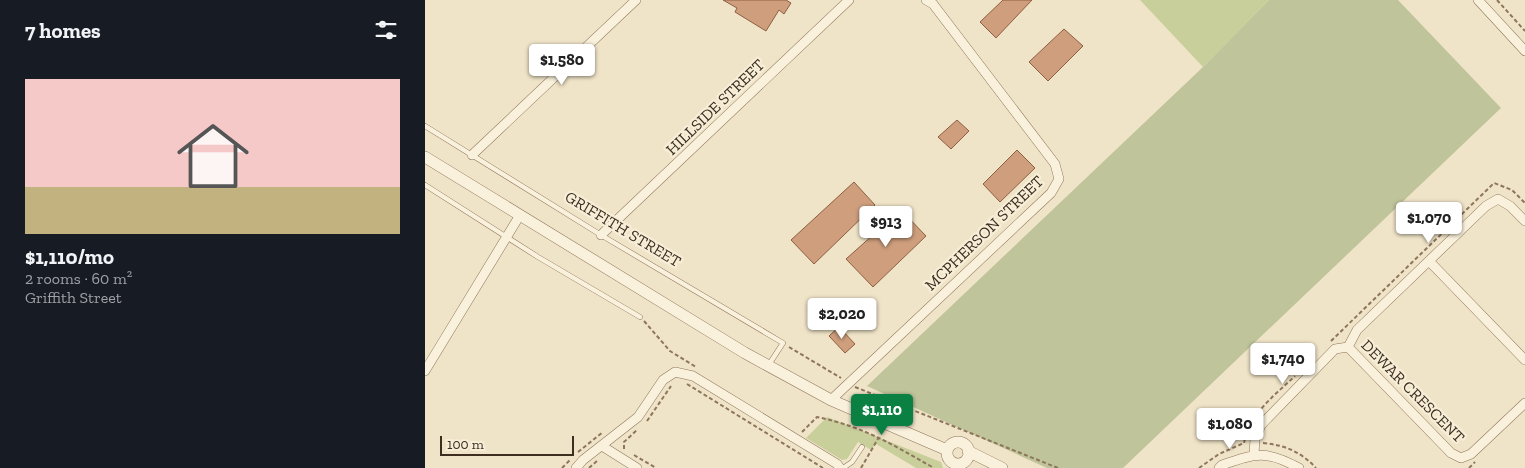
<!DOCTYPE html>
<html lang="en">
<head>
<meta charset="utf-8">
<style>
	body { margin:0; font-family:"Zilla Slab",serif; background:#242831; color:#f1f3f6; height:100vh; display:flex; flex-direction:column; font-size:19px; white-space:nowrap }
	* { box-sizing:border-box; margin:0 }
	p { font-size:16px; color:#9ea1a6 }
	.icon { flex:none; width:28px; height:28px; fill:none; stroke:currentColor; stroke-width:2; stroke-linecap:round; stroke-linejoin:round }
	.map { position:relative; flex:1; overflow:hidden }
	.side { display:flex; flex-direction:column; background:#171b24; width:425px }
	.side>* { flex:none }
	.scale { position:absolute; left:15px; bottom:12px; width:134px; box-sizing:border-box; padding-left:5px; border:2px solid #3d2e20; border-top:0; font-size:14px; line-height:18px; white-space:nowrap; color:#3d2e20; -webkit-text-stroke:4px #f7eed8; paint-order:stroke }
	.price { position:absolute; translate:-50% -42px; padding:0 11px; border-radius:5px; background:#fff; color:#222; font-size:16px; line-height:32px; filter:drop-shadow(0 1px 2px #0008) }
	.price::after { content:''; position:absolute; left:50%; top:30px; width:15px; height:11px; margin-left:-8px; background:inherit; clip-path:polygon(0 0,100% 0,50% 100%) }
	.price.active { background:#0b8043; color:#fff }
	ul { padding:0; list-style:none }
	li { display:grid; align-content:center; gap:10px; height:265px; padding:0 25px }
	li span { display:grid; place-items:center; height:155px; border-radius:0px; color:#555 }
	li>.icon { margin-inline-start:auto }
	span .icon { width:90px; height:90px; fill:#fffc; stroke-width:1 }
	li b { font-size:21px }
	h2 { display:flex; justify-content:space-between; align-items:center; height:60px; padding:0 25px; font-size:21px }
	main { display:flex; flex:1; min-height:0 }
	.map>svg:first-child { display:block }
	.green { fill:#c9cf9b }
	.cemetery { fill:#bfc49a }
	.building { fill:#cf9f7d; stroke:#8d5f41 }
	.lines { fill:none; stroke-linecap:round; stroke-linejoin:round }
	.service-casing { stroke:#8d765c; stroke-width:5.5 }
	.minor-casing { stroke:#8d765c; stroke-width:10 }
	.tertiary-casing { stroke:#8d765c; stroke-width:12 }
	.path { stroke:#8d765c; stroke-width:2; stroke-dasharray:4 2.5; stroke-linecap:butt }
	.service { stroke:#faf1dc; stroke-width:4.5 }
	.minor { stroke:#faf1dc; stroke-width:9 }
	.tertiary { stroke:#faf1dc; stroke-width:11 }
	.labels { text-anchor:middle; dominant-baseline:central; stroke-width:4.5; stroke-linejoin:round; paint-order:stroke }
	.street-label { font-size:16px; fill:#3d2e20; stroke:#f7eed8 }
</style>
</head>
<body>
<main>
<section class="side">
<h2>7 homes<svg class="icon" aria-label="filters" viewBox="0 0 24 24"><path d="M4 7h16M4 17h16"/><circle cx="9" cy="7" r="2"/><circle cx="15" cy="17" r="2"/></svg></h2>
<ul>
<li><span style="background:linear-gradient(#f6c9c9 70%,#c2b280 0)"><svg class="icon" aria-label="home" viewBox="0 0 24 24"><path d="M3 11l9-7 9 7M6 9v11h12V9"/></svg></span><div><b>$1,110/mo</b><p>2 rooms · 60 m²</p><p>Griffith Street</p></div></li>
</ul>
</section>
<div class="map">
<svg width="1100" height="468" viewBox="0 0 1100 468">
	<rect width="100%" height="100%" fill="#f0e4c8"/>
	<!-- green -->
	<path class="green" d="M715 0H844L778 67Z
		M402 417 516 462 518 468H491L451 444 446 450 433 442 422 459 417 460 381 438Z"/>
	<!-- cemetery -->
	<path class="cemetery" d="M844 0H973L1076 108 698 468H622L442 386 778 67Z"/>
	<!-- building -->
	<path class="building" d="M298 0H361L366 3 359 14 354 10 341 31 310 12 312 8Z
		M578 0H607L571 38 555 22Z
		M639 29 658 46 623 81 604 62Z
		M532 120 544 131 526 149 513 137Z
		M592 150 610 168 575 202 558 184Z
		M429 182 450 205 389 264 366 240Z
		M476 210 501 236 448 287 421 259Z
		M414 327 430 344 420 353 404 336Z"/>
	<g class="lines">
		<defs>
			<path id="service" d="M0 126 176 235 358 343 343 366
				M0 185 113 257 215 317
				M418 468 427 462 437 447"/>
			<path id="minor" d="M1053 0 1100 51
				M47 155 211 0
				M176 235 424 0
				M1004 261 1100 360
				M923 347 932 330 1061 206 1073 199 1085 206 1100 221
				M923 347 1026 453 1036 458 1046 454 1100 403
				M0 371 95 215
				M406 400 626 193 634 179 630 164 508 4 501 0
				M177 446 212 468
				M829 454 830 439 836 425 910 349 923 347
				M151 468 158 460 213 417 238 380 250 372 268 376 412 464 415 468
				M794 468 797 465C832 453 841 450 874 468"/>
			<path id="tertiary" d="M0 157 320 353 406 400 522 450
				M522 453a11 11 0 1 1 22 0a11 11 0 1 1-22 0Z
				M543 451 577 468"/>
		</defs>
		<!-- service casing -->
		<use href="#service" class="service-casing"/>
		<!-- minor casing -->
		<use href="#minor" class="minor-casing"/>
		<!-- tertiary casing -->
		<use href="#tertiary" class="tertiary-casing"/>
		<!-- path -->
		<path class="path" d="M1072 0 1100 31
			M219 321 245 351 271 367
			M906 341 1069 183 1087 190 1100 203
			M364 347 416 378
			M262 384 398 468
			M430 387 633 468
			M222 421 246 386
			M377 432 392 417C440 427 468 445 509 468
			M838 443C860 445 876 452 891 468
			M199 449V442L213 429
			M153 452 178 432
			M209 455 231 468
			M137 468 146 459
			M164 468 172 461
			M436 468 454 437
			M774 468 794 454 819 443C825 413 849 396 870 376
			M1044 468 1050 462"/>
		<!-- service -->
		<use href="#service" class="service"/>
		<!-- minor -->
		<use href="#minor" class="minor"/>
		<!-- tertiary -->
		<use href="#tertiary" class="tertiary"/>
	</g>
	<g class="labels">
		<!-- street labels -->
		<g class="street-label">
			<text transform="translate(290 107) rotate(-44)">HILLSIDE STREET</text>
			<text transform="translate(198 229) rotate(31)">GRIFFITH STREET</text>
			<text transform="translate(559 233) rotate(-44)">MCPHERSON STREET</text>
			<text transform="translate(988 391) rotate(45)">DEWAR CRESCENT</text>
		</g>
	</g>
</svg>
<div class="scale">100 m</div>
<b class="price" style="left:137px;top:86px">$1,580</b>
<b class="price" style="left:1004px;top:244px">$1,070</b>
<b class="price" style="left:461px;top:248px">$913</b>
<b class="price" style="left:417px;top:340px">$2,020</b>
<b class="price" style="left:858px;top:385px">$1,740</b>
<b class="price active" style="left:457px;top:436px">$1,110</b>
<b class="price" style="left:805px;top:450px">$1,080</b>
</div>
</main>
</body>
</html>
